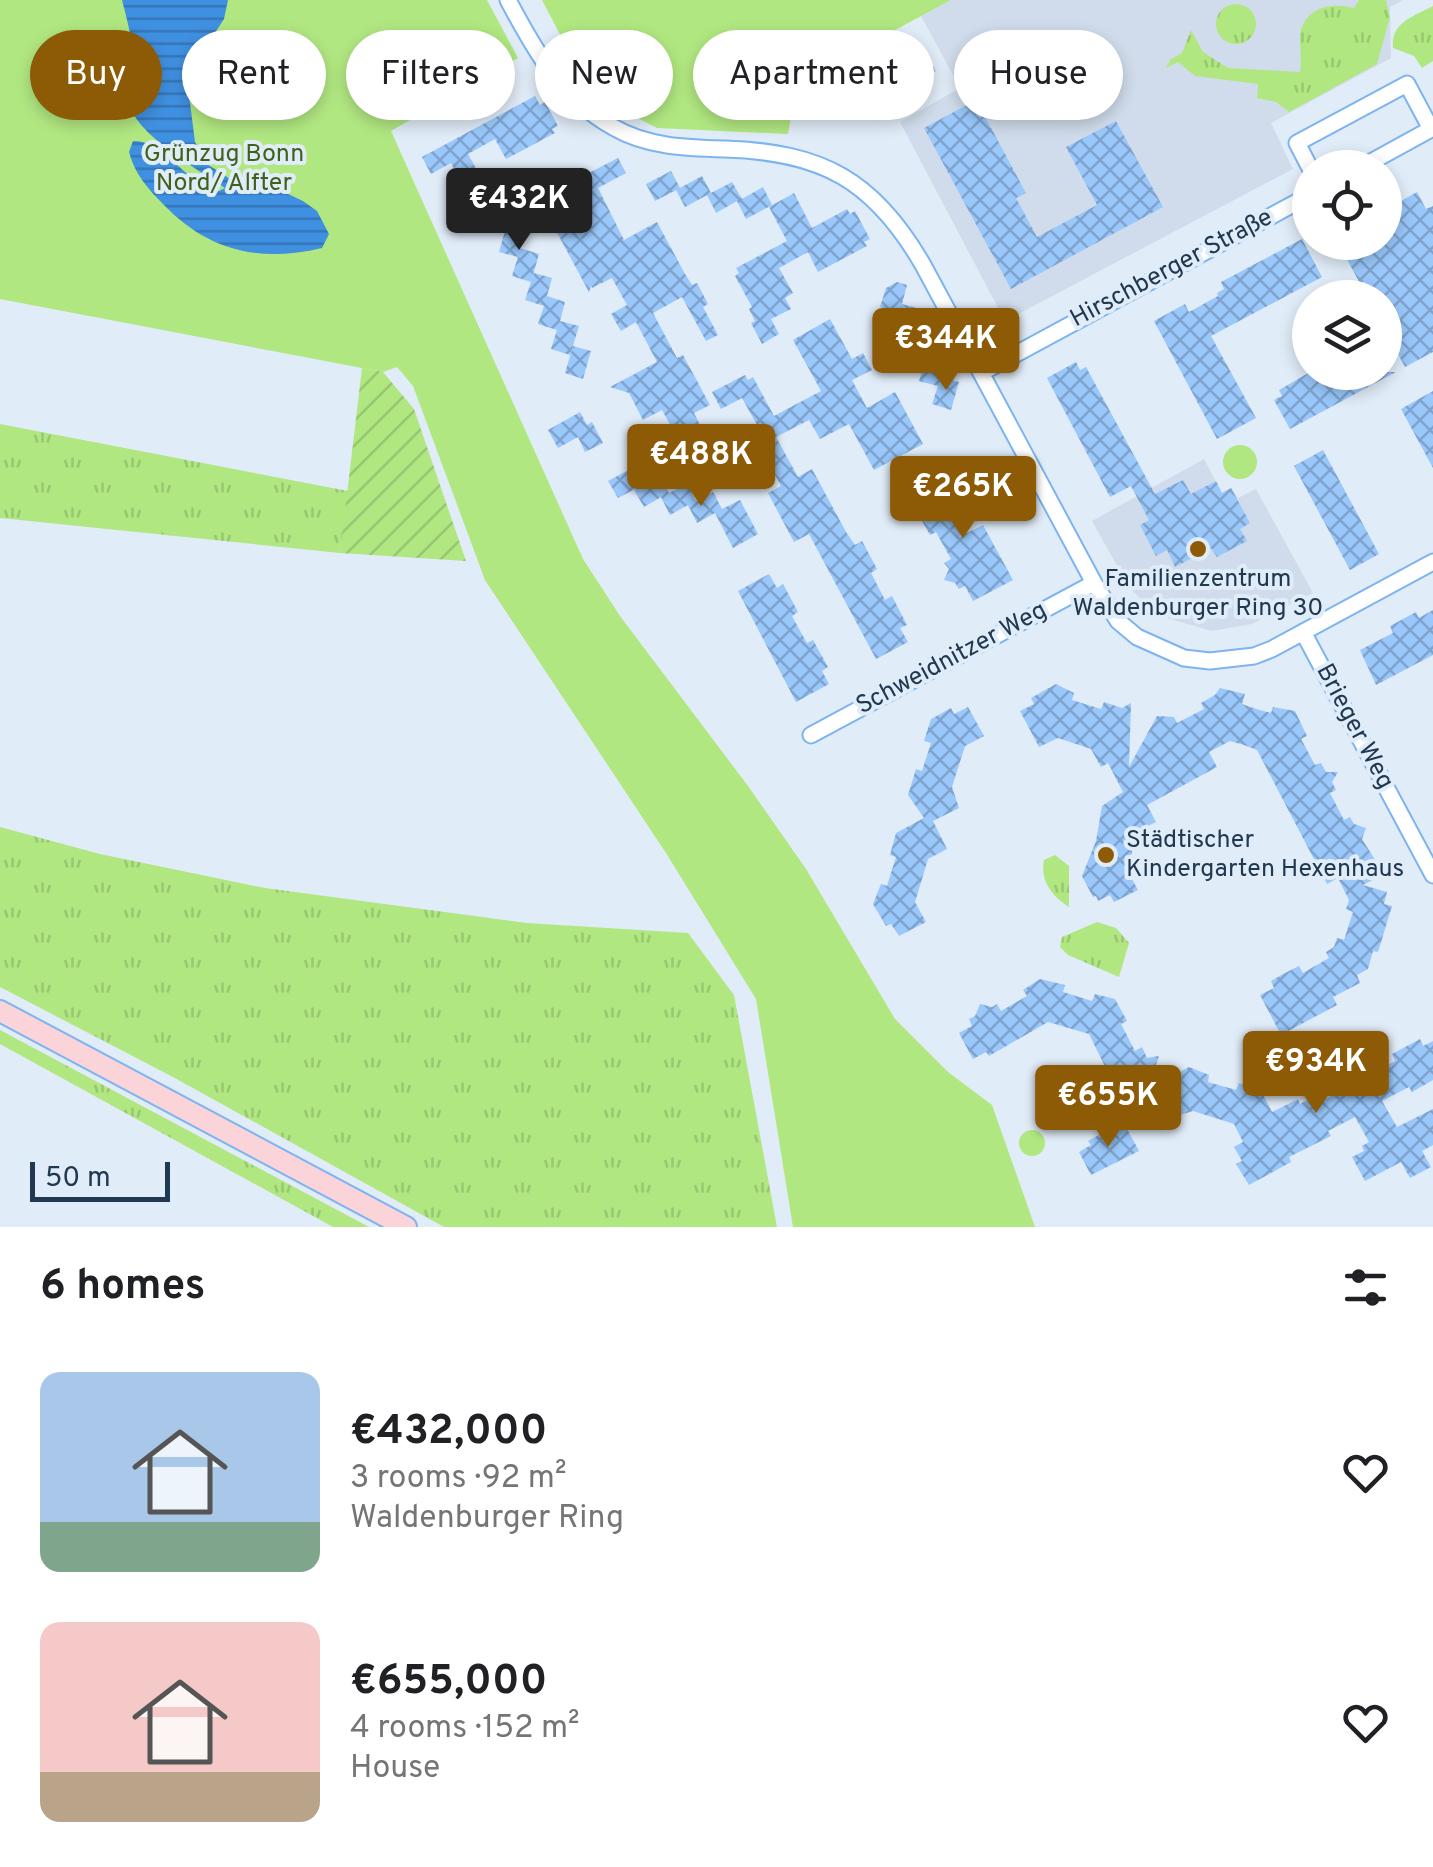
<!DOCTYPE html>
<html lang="en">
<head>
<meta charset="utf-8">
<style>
	body { margin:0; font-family:Overpass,sans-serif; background:#f2f2f2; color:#202124; height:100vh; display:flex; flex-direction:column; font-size:38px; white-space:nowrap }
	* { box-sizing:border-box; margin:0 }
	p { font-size:32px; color:#757577 }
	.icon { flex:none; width:55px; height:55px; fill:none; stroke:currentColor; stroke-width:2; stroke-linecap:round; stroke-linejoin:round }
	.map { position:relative; height:1227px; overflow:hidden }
	.sheet { display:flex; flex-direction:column; background:#fff; flex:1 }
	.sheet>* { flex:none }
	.hud { position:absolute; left:30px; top:30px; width:1375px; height:90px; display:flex; gap:20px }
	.tools { position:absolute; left:1292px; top:150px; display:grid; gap:20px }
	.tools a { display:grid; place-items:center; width:110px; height:110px; border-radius:50%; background:#fff; box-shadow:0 5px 15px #0003; font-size:50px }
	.scale { position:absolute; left:30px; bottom:25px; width:140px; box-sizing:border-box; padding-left:10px; border:5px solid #213851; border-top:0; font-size:28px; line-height:35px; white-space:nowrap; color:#213851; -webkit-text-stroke:8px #e0ecf8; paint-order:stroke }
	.price { position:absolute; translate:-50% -85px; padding:0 22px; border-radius:10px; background:#8d5b06; color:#fff; font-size:32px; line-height:65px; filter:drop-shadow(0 2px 5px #0008) }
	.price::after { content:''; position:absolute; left:50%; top:60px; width:30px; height:22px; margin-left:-15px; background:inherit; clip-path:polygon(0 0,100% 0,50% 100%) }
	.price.current { background:#222; color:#fff }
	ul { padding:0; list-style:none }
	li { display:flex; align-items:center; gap:30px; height:250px; padding:0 40px }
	li span { display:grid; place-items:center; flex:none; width:280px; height:200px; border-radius:20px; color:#555 }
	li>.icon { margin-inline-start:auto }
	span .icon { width:120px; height:120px; fill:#fffc; stroke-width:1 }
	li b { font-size:42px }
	h2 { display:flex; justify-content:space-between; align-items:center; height:120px; padding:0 40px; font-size:42px }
	.pill { padding:0 35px; border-radius:45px; background:#fff; box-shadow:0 5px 15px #0003; font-size:35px; line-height:90px }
	.pill.current { background:#8d5b06; color:#fff }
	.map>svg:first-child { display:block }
	.built { fill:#d0dceb }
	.grass { fill:url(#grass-tufts) }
	.park { fill:#b1e781 }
	.garden { fill:url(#garden-furrows) }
	.water { fill:url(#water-rules) }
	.building { fill:url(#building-cross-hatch) }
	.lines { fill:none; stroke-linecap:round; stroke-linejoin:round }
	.minor-casing { stroke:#7db4f0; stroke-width:19 }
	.secondary-casing { stroke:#7db4f0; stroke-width:24 }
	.minor { stroke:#fff; stroke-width:15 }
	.secondary { stroke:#fbd4da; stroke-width:20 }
	.poi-dot { fill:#8d5b06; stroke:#e0ecf8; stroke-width:4 }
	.labels { text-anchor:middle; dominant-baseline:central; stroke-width:8; stroke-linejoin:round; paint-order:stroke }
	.park-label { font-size:25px; fill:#40611b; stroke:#e0ecf8 }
	.street-label { font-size:25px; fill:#213851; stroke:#e0ecf8 }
	.poi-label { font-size:25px; fill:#213851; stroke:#e0ecf8 }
</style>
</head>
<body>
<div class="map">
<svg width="1433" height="1227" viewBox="0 0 1433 1227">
	<defs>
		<pattern id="grass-tufts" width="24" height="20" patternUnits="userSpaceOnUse" patternTransform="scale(2.5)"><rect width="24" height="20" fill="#b1e781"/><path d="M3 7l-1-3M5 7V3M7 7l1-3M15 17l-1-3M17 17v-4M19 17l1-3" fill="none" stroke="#98c771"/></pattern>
		<pattern id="garden-furrows" width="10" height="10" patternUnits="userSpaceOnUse" patternTransform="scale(2.5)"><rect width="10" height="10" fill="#b1e781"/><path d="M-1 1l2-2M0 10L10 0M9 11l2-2" fill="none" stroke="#98c771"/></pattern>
		<pattern id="water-rules" width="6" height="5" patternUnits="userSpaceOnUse" patternTransform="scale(2.5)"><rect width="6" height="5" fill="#4090e1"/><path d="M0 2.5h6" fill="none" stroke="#3577b9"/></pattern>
		<pattern id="building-cross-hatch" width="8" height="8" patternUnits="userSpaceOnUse" patternTransform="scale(2.5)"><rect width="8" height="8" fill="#9ac8fb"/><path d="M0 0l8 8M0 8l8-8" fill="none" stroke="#7da3ce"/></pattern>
	</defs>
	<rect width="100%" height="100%" fill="#e0ecf8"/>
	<!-- built -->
	<path class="built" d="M951 0H1403L1390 7 1391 58 1271 123 1293 169 1005 321 900 122 960 88 921 16Z
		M1204 459 1222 493 1231 488 1238 498 1256 489 1313 593 1252 624 1212 631 1167 618 1149 608 1129 587 1092 521Z"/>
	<!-- grass -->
	<path class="grass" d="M1359 0H1386L1390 17 1377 64 1289 112 1276 102 1257 98 1258 84 1195 76 1178 62 1166 68 1171 59 1182 53 1191 30 1203 52 1228 68 1300 72C1302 60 1300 51 1300 39 1300 9 1330 1 1354 8Z
		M1216 24a20 20 0 1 1 40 0a20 20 0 1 1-40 0Z
		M1433 6V61L1422 68 1414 56 1393 48C1390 23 1414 16 1433 6Z
		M0 424 348 491 340 553 0 518Z
		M0 827 100 854 265 888 527 923 688 933 734 995 777 1227H444L173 1077 0 987Z
		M1055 855 1069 866V907C1052 896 1040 881 1044 860Z
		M1097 922 1116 928 1129 943 1119 977 1068 955 1060 947 1062 937Z
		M0 1030 369 1227H333L0 1044Z"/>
	<!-- park -->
	<path class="park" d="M0 0H487L518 58 391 131 583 559 620 616 748 786 806 869 895 1019 948 1072 992 1105 1035 1227H793L756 999 666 853 485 580 413 386 397 367 383 372 362 368 0 299Z
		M542 0H951L819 71 795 94 788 134 657 128 591 94Z
		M1223 462a17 17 0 1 1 34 0a17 17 0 1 1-34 0Z
		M1019 1143a13 13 0 1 1 26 0a13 13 0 1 1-26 0Z"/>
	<!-- garden -->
	<path class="garden" d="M362 368 383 372 414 409 466 561 340 553Z"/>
	<!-- water -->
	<path class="water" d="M122 0H228L224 19 207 45 208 54 196 64 187 79 195 142 207 164 241 186 269 185 303 201 317 211 329 234 322 248C259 263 208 251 163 204 147 188 135 174 129 152L133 141C164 140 185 184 219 191L225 188C201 171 132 133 129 101 128 83 133 64 132 46 130 31 126 15 122 0Z"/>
	<!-- building -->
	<path class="building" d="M920 43 936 71 865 111 859 100 838 108 828 90 908 45 910 49Z
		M535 96 540 105 545 102 558 126 552 129 555 133 506 159 495 139 468 154 479 174 462 183 451 163 431 174 422 157Z
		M976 100 1026 193 1016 198 1037 237 1097 205 1066 147 1116 121 1163 207 1011 289 924 128Z
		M618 158 626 173 598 188 624 240 657 222 685 274 692 285 697 283 708 304 703 307 718 335 706 341 682 297 653 313 677 358 683 355 710 405 694 413 702 429 679 441 662 410 643 420 629 393 610 387 657 362 636 322 621 331 611 314 627 305 612 278 592 288 591 286 589 292 547 214 581 196 573 181Z
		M671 171 680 188 655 201 646 184Z
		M702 176 711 193 685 207 676 190Z
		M732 182 742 199 763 187 772 205 746 219 737 201 716 213 707 195Z
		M1417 192 1426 209 1433 206V352L1405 367 1385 330V298H1368L1344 254 1365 242H1385V210Z
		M794 193 812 228 847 209 850 214 855 211 870 239 864 242 867 246 818 272 808 252 779 268 793 293 785 298 791 309 771 319 779 334 762 344 751 323 755 321 749 309 752 307 735 276 739 273 736 268 787 241 769 207Z
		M495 199 513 204 504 233 487 227Z
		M507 224 526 229 519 253 520 248 539 254 531 282 512 276 518 257 499 252Z
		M1302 239 1322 277 1211 336 1256 418 1217 439 1154 321 1185 304 1189 312 1218 296 1217 293 1224 289 1221 282Z
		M534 273 552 278 547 296 565 302 560 321 579 326 570 355 551 349 557 330 538 324 544 306 525 300Z
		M897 282 907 285 902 304 920 309 911 338 893 332 899 313 880 307 886 288Z
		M830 319 852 359 863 353 872 370 852 380 867 408 895 392 923 444 874 470 849 424 820 439 809 420 776 437 798 477 812 469 846 532 855 545 862 541 877 569 871 573 885 600 892 596 907 625 900 628 908 642 876 659 809 534 794 542 786 527 768 493 781 486 763 453 750 461 740 443 761 432 742 398 721 409 712 392 745 375 748 380 753 377 774 416 821 391 793 340Z
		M915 328 933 333 925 362 906 356Z
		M573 346 591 351 583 379 565 373Z
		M928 352 947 358 938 386 919 381Z
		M1076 362 1080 370 1086 367 1155 494 1183 480 1191 494 1216 481 1222 493 1231 488 1250 523 1240 529 1247 541 1217 557 1211 548 1175 567 1167 550 1156 556 1140 525 1149 520 1131 486 1110 497 1047 378Z
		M1310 372H1396L1290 429 1274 400 1282 396 1279 390Z
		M941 377 959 382 951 410 932 404Z
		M1433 391V468L1401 409Z
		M580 412 587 425 592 422 603 443 585 452 578 437 558 448 548 430Z
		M1323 450 1379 554 1350 570 1294 466Z
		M634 467 643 485 618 498 608 481Z
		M660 476 669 493 687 484 696 501 713 492 722 509 740 500 758 534 733 548 715 513 697 523 688 505 670 515 661 497 644 507 634 490Z
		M936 480 975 491 963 535 983 525 1013 580 973 601 965 586 959 589 955 583 944 580 949 569 944 563 951 559 936 532 930 535 918 514 925 493 932 494Z
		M769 574 777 588 783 584 798 612 792 616 799 629 807 643 813 640 828 667 822 671 829 684 796 702 738 591Z
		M1433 610V655L1376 685 1360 650 1393 633 1390 626 1416 612 1419 618Z
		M1056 684 1074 693 1072 700 1101 709 1104 702 1122 708 1131 703 1129 767 1157 716 1174 717 1177 723 1204 709 1201 703 1215 695 1220 688 1245 694 1242 704 1256 709 1271 713 1273 707 1295 711 1307 736 1301 739 1315 765 1321 763 1326 772H1338L1332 782 1336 790 1330 793 1344 820 1350 817 1354 824 1366 828 1362 839 1384 874 1363 885 1387 892 1384 904 1392 906 1378 952 1373 951 1368 969 1357 975 1360 983 1333 997 1337 1005 1281 1035 1260 995 1274 988 1271 981 1283 974 1299 966 1303 973 1329 958 1326 952 1334 947 1337 938 1344 940 1353 912 1346 909 1349 900 1338 878 1327 884 1257 750 1244 745 1230 741 1209 752 1217 767 1147 805 1156 822 1138 831 1127 870 1138 890 1114 902 1110 895 1098 901 1096 896 1093 897 1082 876 1096 841 1102 806 1123 792 1108 763 1101 767 1091 749 1058 738 1039 747 1020 711 1034 704 1031 698Z
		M968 707 984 736 965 746 952 787 959 808 933 821 947 849 928 859 915 902 926 922 899 936 891 924 886 926 873 904 881 884 887 886 896 857 890 855 896 833 924 818 908 795 916 769 922 771 931 743 924 741 931 719 951 708 954 714Z
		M1040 979 1065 985 1063 992 1092 1001 1095 994 1115 999 1127 1021 1121 1024 1135 1051 1142 1047 1147 1058 1159 1056 1144 1099 1131 1106 1124 1093 1119 1095 1089 1034 1048 1022 989 1056 986 1052 973 1059 959 1033 972 1026 969 1019 975 1016 980 1004 992 1007 997 1004 1001 1011 1027 996 1023 990Z
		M1420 1039 1423 1046 1433 1041V1080L1412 1092 1409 1087 1382 1101 1397 1127 1433 1109V1145L1422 1151 1431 1167 1410 1178 1401 1162 1365 1181 1352 1157 1364 1151 1362 1146 1369 1142 1355 1117 1328 1131 1331 1136 1289 1157 1291 1162 1249 1185 1236 1164 1242 1161 1234 1147 1243 1142 1234 1124 1193 1111 1171 1118 1154 1086 1189 1067 1209 1075 1208 1082 1236 1090 1239 1083 1261 1090 1272 1112 1298 1099 1300 1104 1311 1098 1314 1105 1341 1091 1337 1084 1365 1069 1369 1075 1395 1061 1392 1054Z
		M1126 1127 1139 1151 1091 1175 1079 1152 1091 1145 1088 1141 1097 1136 1111 1128 1114 1133Z"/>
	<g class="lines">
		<defs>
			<path id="minor" d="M508 0C535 51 561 98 613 127 647 147 687 148 725 149 822 152 874 180 923 265L1094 583 1118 621 1137 637 1184 658 1210 661 1254 656 1272 649 1433 562
				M1310 168 1297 143 1407 84 1431 129 1360 168
				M981 373 1310 195
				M1303 632 1433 875
				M811 735 1094 583"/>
			<path id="secondary" d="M0 1011 406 1227"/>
		</defs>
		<!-- minor casing -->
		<use href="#minor" class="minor-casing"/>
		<!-- secondary casing -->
		<use href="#secondary" class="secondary-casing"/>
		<!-- minor -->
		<use href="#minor" class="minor"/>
		<!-- secondary -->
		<use href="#secondary" class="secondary"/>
	</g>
	<!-- markers -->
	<g class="poi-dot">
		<circle cx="1198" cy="549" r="10"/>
		<circle cx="1106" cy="855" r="10"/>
	</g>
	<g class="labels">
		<!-- park labels -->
		<g class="park-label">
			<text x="224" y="155">Grünzug Bonn<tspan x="224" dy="29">Nord/ Alfter</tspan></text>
		</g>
		<!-- street labels -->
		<g class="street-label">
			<text transform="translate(1172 269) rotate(-28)">Hirschberger Straße</text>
			<text transform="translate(952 659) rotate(-28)">Schweidnitzer Weg</text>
			<text transform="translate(1354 727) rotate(62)">Brieger Weg</text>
		</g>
		<!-- poi labels -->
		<g class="poi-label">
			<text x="1198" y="580">Familienzentrum<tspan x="1198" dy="29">Waldenburger Ring 30</tspan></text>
			<text x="1126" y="841" text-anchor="start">Städtischer<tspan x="1126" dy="29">Kindergarten Hexenhaus</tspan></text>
		</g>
	</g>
</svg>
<div class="tools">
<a><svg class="icon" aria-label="locate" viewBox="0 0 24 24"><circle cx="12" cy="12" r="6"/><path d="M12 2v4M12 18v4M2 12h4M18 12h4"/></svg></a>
<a><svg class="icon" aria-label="layers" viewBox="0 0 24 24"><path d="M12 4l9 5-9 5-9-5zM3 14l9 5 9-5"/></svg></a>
</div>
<div class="scale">50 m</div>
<b class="price current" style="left:519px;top:253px">€432K</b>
<b class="price" style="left:946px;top:393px">€344K</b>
<b class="price" style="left:701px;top:509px">€488K</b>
<b class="price" style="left:963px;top:541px">€265K</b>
<b class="price" style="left:1316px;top:1116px">€934K</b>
<b class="price" style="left:1108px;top:1150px">€655K</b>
<div class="hud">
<a class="pill current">Buy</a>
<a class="pill">Rent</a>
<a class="pill">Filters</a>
<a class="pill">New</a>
<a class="pill">Apartment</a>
<a class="pill">House</a>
</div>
</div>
<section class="sheet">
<h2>6 homes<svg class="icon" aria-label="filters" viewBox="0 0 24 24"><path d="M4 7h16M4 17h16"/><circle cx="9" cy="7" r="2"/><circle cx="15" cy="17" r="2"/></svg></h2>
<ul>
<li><span style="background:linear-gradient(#a9c7e8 75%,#7fa58c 0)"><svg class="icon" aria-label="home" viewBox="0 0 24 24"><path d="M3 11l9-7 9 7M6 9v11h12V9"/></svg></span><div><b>€432,000</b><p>3 rooms · 92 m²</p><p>Waldenburger Ring</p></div><svg class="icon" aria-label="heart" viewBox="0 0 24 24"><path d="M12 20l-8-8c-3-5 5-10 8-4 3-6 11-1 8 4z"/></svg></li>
<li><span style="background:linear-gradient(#f6c9c9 75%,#b9a48a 0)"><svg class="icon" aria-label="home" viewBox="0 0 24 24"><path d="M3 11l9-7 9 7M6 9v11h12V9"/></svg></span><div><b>€655,000</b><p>4 rooms · 152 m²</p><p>House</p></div><svg class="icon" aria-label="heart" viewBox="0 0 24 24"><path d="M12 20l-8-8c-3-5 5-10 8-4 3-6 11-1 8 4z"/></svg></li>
</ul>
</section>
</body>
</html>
